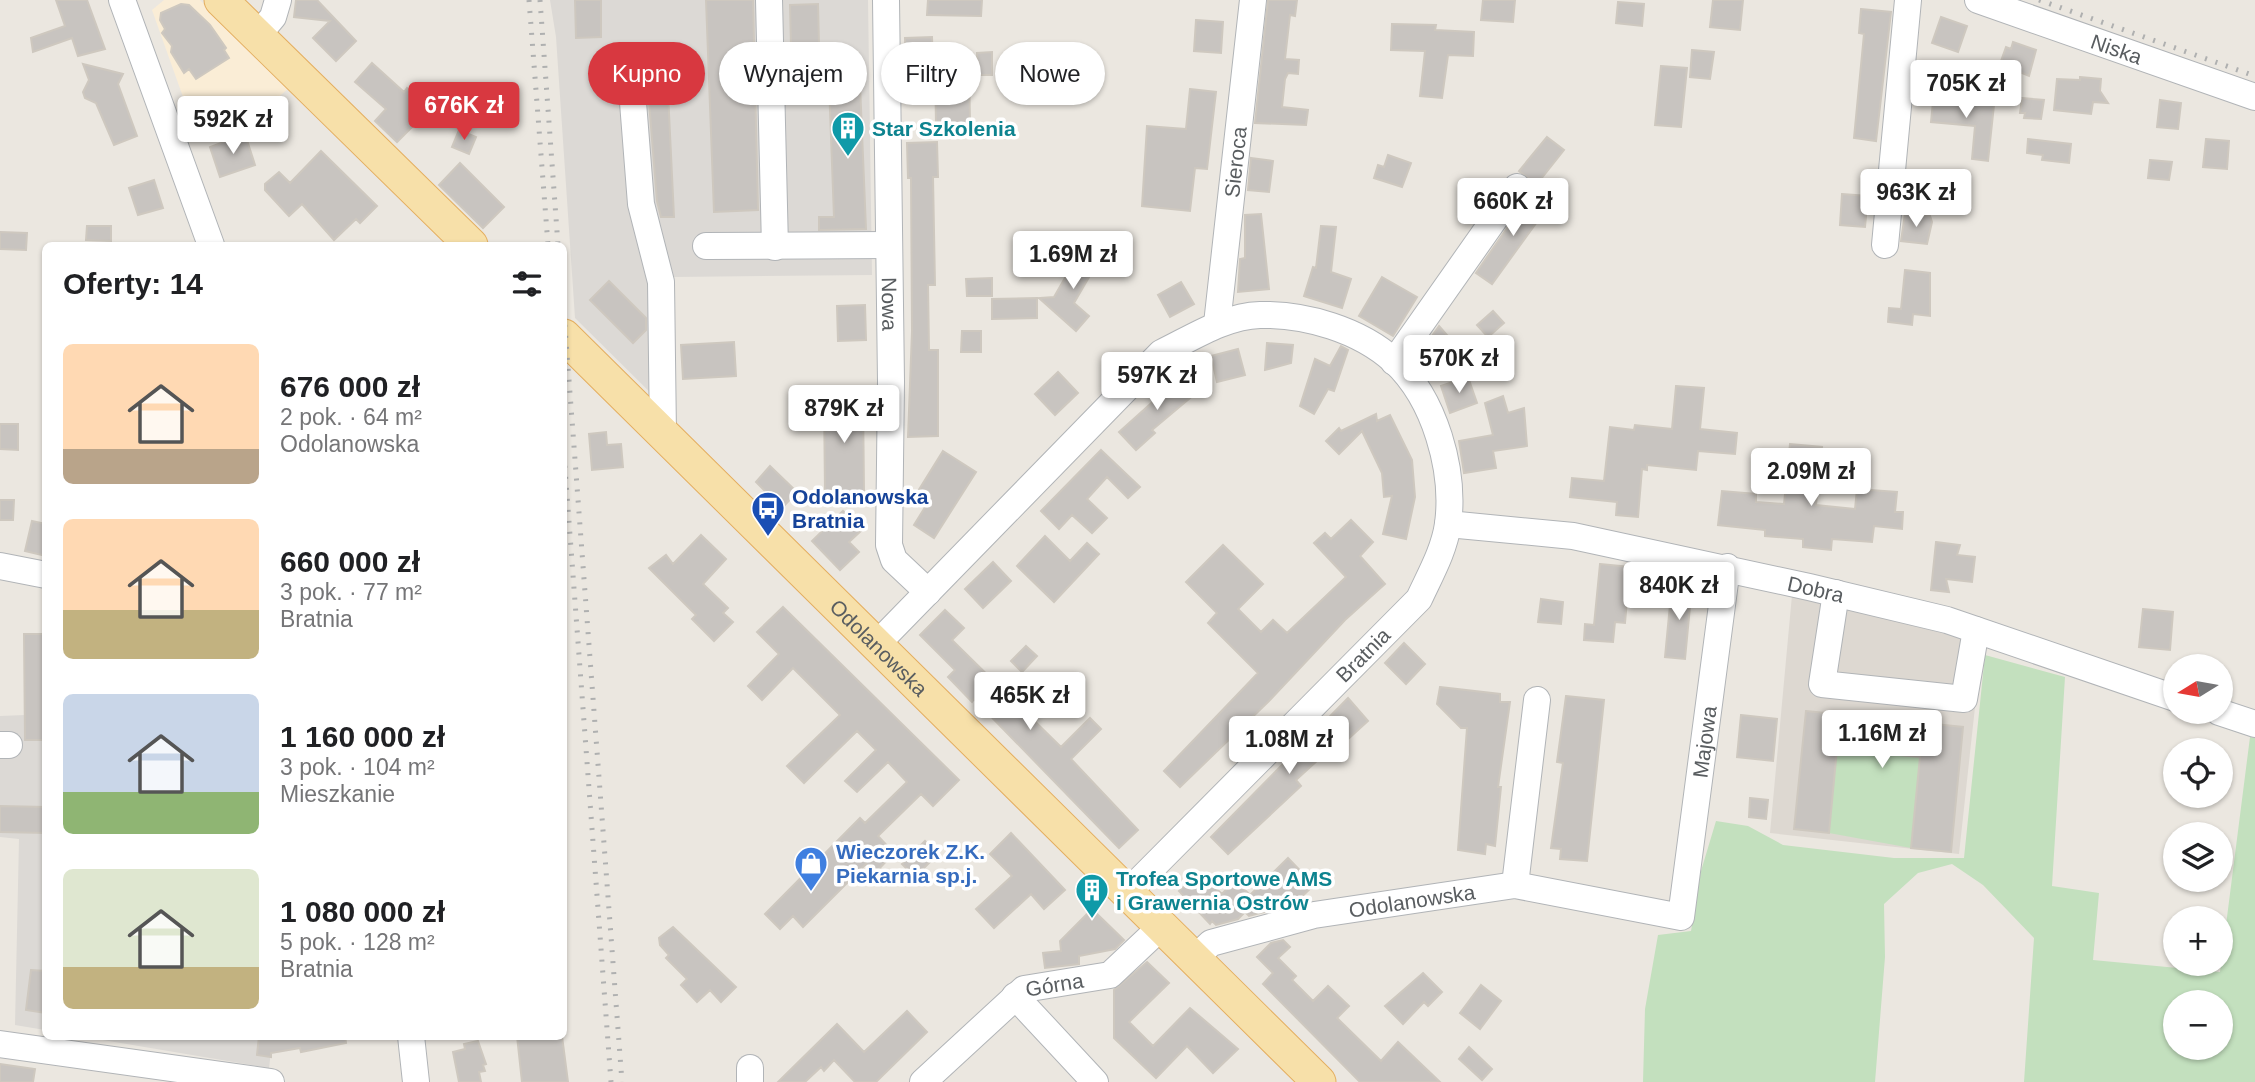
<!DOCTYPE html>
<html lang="pl">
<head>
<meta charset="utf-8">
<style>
	body { margin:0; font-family:Helvetica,sans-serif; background:#f2f2f2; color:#202124; height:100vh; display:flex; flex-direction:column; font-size:26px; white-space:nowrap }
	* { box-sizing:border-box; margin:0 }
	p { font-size:23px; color:#757577 }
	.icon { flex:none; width:38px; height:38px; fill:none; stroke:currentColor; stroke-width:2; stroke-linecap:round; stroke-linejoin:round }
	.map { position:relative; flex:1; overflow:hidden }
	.panel { position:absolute; left:42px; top:242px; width:525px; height:798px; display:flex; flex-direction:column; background:#fff; border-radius:10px; box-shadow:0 2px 5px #0004 }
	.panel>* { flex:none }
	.banner { position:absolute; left:588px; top:42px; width:665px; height:63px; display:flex; gap:14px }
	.needle { width:46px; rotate:259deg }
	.fabs { position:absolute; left:2163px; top:654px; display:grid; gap:14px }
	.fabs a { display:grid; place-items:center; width:70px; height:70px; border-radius:50%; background:#fff; box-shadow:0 2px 5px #0004; font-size:35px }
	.price { position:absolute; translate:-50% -60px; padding:0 16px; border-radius:7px; background:#fff; color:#222; font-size:23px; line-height:46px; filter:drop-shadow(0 2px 4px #0008) }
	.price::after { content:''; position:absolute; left:50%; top:42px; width:21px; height:16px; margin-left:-10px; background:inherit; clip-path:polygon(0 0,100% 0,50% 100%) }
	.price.on { background:#d83840; color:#fff }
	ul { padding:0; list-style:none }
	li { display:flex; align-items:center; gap:21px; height:175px; padding:0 21px }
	li span { display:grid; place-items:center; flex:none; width:196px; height:140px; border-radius:10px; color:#555 }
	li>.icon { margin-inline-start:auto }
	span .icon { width:84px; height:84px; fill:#fffc; stroke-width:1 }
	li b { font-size:30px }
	h2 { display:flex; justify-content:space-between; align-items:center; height:84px; padding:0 21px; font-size:30px }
	.pill { padding:0 24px; border-radius:32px; background:#fff; box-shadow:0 2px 5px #0004; font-size:24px; line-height:63px }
	.pill.on { background:#d83840; color:#fff }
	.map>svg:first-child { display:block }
	.commercial { fill:#faedd6 }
	.industrial { fill:#dcd9d5 }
	.education { fill:#ddd8d1 }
	.green { fill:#c3e0be; fill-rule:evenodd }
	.building { fill:#c8c4c0; stroke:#cec8bf; stroke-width:2 }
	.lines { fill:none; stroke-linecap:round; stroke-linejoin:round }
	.minor-casing { stroke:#b1b4b7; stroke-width:28 }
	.major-casing { stroke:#e4ae60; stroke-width:35 }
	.minor { stroke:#fff; stroke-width:26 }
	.major { stroke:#f7e0a9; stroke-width:33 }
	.rail { stroke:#afb0b0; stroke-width:5; stroke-dasharray:2 9; stroke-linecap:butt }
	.labels { text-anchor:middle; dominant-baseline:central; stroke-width:7; stroke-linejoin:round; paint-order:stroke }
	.street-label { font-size:21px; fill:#595d60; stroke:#fff }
	.culture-label { font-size:21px; font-weight:bold; fill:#0d838f; stroke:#fff; text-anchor:start }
	.transit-label { font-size:21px; font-weight:bold; fill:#164399; stroke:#fff; text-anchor:start }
	.shop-label { font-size:21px; font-weight:bold; fill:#366cbe; stroke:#fff; text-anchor:start }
</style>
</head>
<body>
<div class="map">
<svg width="2255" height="1082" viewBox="0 0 2255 1082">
	<rect width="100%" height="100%" fill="#ebe7e0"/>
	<!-- commercial -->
	<path class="commercial" d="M164 0H200L289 88 247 124 198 139 152 10Z"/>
	<!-- industrial -->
	<path class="industrial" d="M550 0H868L872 275 674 277 675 417 575 318 556 37Z
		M25 715V740H45V1030L15 1025 19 839 0 837V716Z
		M79 1036H273L269 1068Z"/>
	<!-- education -->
	<path class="education" d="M1792 595 1982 643 1959 854 1770 833Z"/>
	<!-- green -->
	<path class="green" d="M1985 655 2065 677 2052 886 2099 893 2093 960 2220 972 2250 737 2255 738V1082H2024L2034 938 1983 885 1952 864 1918 873 1884 904 1885 957 1875 1082H1643L1645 1009 1658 935 1691 931 1701 871 1716 821 1748 826 1783 845 1894 858H1964ZM2175 1003H2221V1048H2175Z
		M1837 749 1920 757 1911 848 1829 833Z"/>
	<!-- building -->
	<path class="building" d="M56 0H87L105 49 78 56 72 38 33 52 31 38 65 26Z
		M296 0H317L356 41 336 61 313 38 330 21 294 17Z
		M575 0H601V37L576 38Z
		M706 0H753L758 210 714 212Z
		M928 0H982L981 16 927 15Z
		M1268 0H1297L1295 16 1290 15 1285 59 1299 60 1298 74 1288 73 1285 79 1282 107 1308 110 1306 125 1255 123Z
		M1483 0H1515L1513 22 1481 20Z
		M1713 0H1743L1740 30 1710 27Z
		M1618 2 1644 4 1642 26 1616 23Z
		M181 4 189 5 210 25 226 48 224 50 229 58 196 79 189 69 184 73 171 52 172 46 162 33 165 29 160 20 161 13Z
		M818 4 819 45 791 46 790 5Z
		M1861 9 1891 12 1876 141 1854 138 1864 34 1859 33Z
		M1941 17 1967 26 1958 52 1932 43Z
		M1196 20 1223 22 1221 53 1194 51Z
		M1392 24 1436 25 1435 30 1474 32 1473 56 1448 55 1442 98 1420 96 1425 51 1391 50Z
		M932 37 933 66H906L905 38Z
		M2013 42 2036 50 2029 76 2000 64 2006 47 2011 49Z
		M1692 50 1714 52 1710 79 1690 77Z
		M666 51 674 217H661L657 201 645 52Z
		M992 52V75H978L977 53Z
		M372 63 404 92 407 88 429 110 397 142 375 121 386 109 355 82Z
		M83 64 123 74 118 84 137 136 114 145 96 103 85 98 83 92 89 80Z
		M935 65H969L970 123 936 124Z
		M1661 66 1687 68 1681 127 1655 125Z
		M2080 77 2101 79 2100 91 2108 103 2093 102 2091 114 2054 110 2057 79 2080 80Z
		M829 84H860L866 229 819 230V217H834Z
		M1190 89 1216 92 1207 169 1195 168 1190 211 1142 206 1147 126 1186 129Z
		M1934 91 1958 94 1957 101 1994 105 1988 161 1972 159 1975 126 1931 122Z
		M2022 98 2044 100 2041 119 2024 118 2025 113H2020Z
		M2160 100 2181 103 2178 129 2157 127Z
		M459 130 476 137 469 154 452 147Z
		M245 134 255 165 220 177 210 147Z
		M1547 137 1564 150 1533 189 1531 180 1519 171Z
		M2028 139 2071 144 2069 163 2042 160 2043 155 2027 153Z
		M2206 139 2229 141 2227 169 2203 167Z
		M937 142 938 177H933L935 285H928L929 350H938V436L908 437 912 331 911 178H908L907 143Z
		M321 151 377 206 360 223 356 219 334 240 302 204 289 216 265 190V184L279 172 290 183Z
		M1388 155 1411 163 1402 187 1374 178 1378 165 1384 167Z
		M1251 158 1273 161 1269 192 1248 190Z
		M2150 160 2172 162 2169 180 2148 178Z
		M460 163 504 207 483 228 439 185Z
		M154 180 163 208 138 215 129 188Z
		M1532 192 1550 204 1492 284 1476 273Z
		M1842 194 1868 196 1865 227 1840 225Z
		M1905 213 1930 216 1932 222 1927 244 1901 241Z
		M1261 214 1269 289 1238 292 1240 259 1245 258V215Z
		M87 226H111V241L86 240Z
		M1321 226 1336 227 1331 272 1351 279 1342 308 1304 296 1313 267 1316 268Z
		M0 232 27 233 26 250 0 249Z
		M1081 250 1099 260 1074 303 1089 316 1076 331 1039 298 1054 297Z
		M1905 270 1930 273V316L1913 314 1912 325 1888 322 1889 308 1901 309Z
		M1382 277 1417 297 1393 336 1359 316Z
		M992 278V296H967L966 279Z
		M609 281 646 318V330L633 343 590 300Z
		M1181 282 1194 304 1170 317 1158 295Z
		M1037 298V318L992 319V299Z
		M865 305 866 340 838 341 837 306Z
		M1493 311 1504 323 1488 337 1477 325Z
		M1439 326 1459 349 1433 372 1418 356Z
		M962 331H981V352H961Z
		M734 342 736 376 683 379 681 345Z
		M1267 343 1293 345 1291 363 1265 370Z
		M1341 346 1348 350 1334 391 1328 389 1314 414 1300 406 1315 359 1330 366Z
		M1238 349 1245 375 1217 382 1211 356Z
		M1058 372 1078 393 1055 415 1035 394Z
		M1178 374 1195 394 1152 430 1155 433 1136 450 1119 432 1157 398 1154 394Z
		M1468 377 1477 403 1450 413 1441 386Z
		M1676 386 1704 388 1700 429 1737 433 1735 454 1698 451 1696 470 1647 465V470L1642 469 1638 517 1616 515 1617 502 1570 497 1572 478 1604 481 1610 427 1634 430 1635 425 1672 429Z
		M1503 396 1508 413 1524 408 1527 446 1493 451 1496 468 1464 473 1459 441 1493 435 1485 403Z
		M863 397 864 492H825L824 398Z
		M1376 414 1377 421 1390 415 1412 460 1415 497 1406 539 1383 534 1392 496 1384 497 1382 473 1362 431 1339 454 1326 441 1339 428 1341 431Z
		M0 424H18V450L0 449Z
		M606 432 607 445 621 444 623 467 592 470 589 434Z
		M1790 444 1822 447 1816 505 1855 509 1857 489 1897 492 1895 512H1903L1902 529 1874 526 1872 542 1832 539 1831 550 1803 547V539L1765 536V530L1718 525 1722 491 1756 494V502L1784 504Z
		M1101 450 1140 487 1128 498 1107 477 1087 499 1107 518 1092 533 1072 515 1059 529 1041 511Z
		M943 451 976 472 934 538 914 525 927 504 915 496Z
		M770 466 797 492 782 508 756 482Z
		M0 500H14L13 520H0Z
		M843 511 862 530 849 542 859 552 840 570 812 541Z
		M1351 520 1373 542 1360 556 1385 584 1345 620 1269 701 1180 787 1164 771 1258 673 1208 623 1217 613 1186 582 1223 545 1263 584 1238 609 1261 632 1273 620 1287 633 1346 577 1314 543 1325 533 1331 539Z
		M32 521 46 524V556L25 551Z
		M701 535 726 559 703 584 728 608 723 613 733 622 714 641 692 619 696 615 649 568 666 555 673 564Z
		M1045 536 1070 561 1087 543 1099 554 1054 602 1017 566Z
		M1936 542 1960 545 1957 555 1975 557 1972 582 1946 579 1949 592 1931 590Z
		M993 562 1011 581 983 608 965 589Z
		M1600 564 1630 567 1625 623 1615 622 1613 642 1584 640 1585 624 1594 625Z
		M1672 584 1692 586 1685 659 1665 657Z
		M1541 599 1563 602 1561 624 1538 622Z
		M783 607 959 780 933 806 921 794 878 836 894 853 875 873 866 864 803 927 793 916 780 929 765 914 860 818 865 823 907 782 888 762 857 792 845 781 876 750 857 731 804 783 787 766 840 715 793 668 762 700 748 686 779 654 757 632Z
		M2143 609 2173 612 2170 650 2139 647Z
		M945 610 964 628 952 640 1061 747 1090 718 1101 729 1071 759 1138 830 1119 848 974 699 972 702 948 677 955 670 920 635Z
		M24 634H46V740H25Z
		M1404 643 1425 664 1406 684 1385 663Z
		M1026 646 1037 656 1022 672 1011 661Z
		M1440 687 1500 694V702H1510L1498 787H1501L1495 846 1486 844 1485 854 1458 850 1467 728H1461L1437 704Z
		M1566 696 1604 700 1587 861 1560 859 1561 849 1551 848 1563 763 1557 762Z
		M1348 698 1368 721 1346 741 1342 738 1296 780 1301 786 1228 854 1211 837Z
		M1806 711 1963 727 1951 852 1911 848 1920 757 1837 749 1829 833 1794 829Z
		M1741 715 1777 719 1773 761 1737 757Z
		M1750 798 1768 800 1766 819 1749 817Z
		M0 806 46 807V833L0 832Z
		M1011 833 1065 890 1044 909 1031 894 994 928 976 909 1012 876 990 854Z
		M925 841 938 854 915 877 902 864Z
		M1288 858 1314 885 1294 904 1249 916 1245 912 1238 919 1216 925 1212 921 1210 924 1179 891 1195 875 1204 884 1207 880 1222 894 1235 880 1250 895Z
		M1092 909 1124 940 1115 949 1079 956V964L1045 968 1043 953 1061 951 1060 941Z
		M673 927 736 987 721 1002 710 990 697 1002 681 985 687 979 666 958 669 955 660 945 659 938Z
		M1283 940 1290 947 1278 958 1296 976 1292 980 1313 1001 1328 986 1349 1006 1337 1018 1381 1061 1398 1042 1440 1082H1360L1263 984 1273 973 1257 957 1271 943Z
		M1147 962 1169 983 1129 1022 1153 1046 1190 1008 1238 1049 1213 1073 1187 1046 1156 1078 1114 1038V990Z
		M31 970 46 971V1013L26 1010Z
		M1423 973 1442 992 1428 1006 1424 1002 1403 1024 1385 1006Z
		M1481 985 1501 1001 1480 1029 1460 1013Z
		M907 1011 927 1032 876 1082H855L834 1060 824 1071 821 1067 805 1082H778L837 1024 864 1052Z
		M259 1036H345L346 1043 301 1052 300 1048 271 1053V1057L257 1055Z
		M517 1036H562L568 1082H522Z
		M478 1041 486 1064 483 1065 485 1071 479 1072 481 1082H459L453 1052 465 1049 464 1044Z
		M1469 1047 1492 1069 1482 1080 1459 1059Z
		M0 1064 35 1069 33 1082H0Z"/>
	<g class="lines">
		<defs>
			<g id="minor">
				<path d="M122 0 211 245"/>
				<path d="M769 0 775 247"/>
				<path id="s1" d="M886 0 891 381 889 545 894 560 928 592"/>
				<path id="s2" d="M1978 0 2255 97"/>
				<path d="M257 36 273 17 278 0"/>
				<path d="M631 77 641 204 661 282 663 435"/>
				<path d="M1885 245 1908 0"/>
				<path d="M706 246 889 245"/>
				<path id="s3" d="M1217 324 1253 0"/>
				<path d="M1394 362 1517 187"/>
				<path id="s4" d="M1448 524 1573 536 1809 587 1947 620 2175 698"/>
				<path d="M0 566 46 575"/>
				<path d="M1836 593 1822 684 1964 699 1976 630"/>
				<path d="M876 645 1161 353C1192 338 1225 316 1260 315 1306 314 1360 330 1394 361 1435 399 1455 470 1448 524 1444 551 1430 575 1419 599L1127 893"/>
				<path d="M2219 712 2255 724"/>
				<path d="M0 745H9"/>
				<path d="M1515 885 1537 700"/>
				<path id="s5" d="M1194 959 1211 943 1314 915 1515 885 1681 917 1727 567"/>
				<path d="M1015 996 1095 1082"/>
				<path d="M411 1036 416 1082"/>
				<path d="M0 1044 271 1082"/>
				<path d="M750 1068V1082"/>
				<path id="s6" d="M923 1082 1024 989 1110 975 1161 927"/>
			</g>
			<g id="major">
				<path d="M221 0 471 245"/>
				<path id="s7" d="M564 336 1319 1082"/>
			</g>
		</defs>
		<!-- minor casing -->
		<use href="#minor" class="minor-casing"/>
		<!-- major casing -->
		<use href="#major" class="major-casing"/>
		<!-- minor -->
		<use href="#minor" class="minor"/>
		<!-- major -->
		<use href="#major" class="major"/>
		<!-- rail -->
		<path class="rail" d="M529 0 548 245
			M540 0 558 245
			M2039 0 2255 76
			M564 314 622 1082
			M564 455 611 1082"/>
	</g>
	<!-- icons -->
	<defs>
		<symbol id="building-pin" viewBox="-11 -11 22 30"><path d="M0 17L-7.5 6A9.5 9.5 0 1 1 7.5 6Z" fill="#0f9aa8" stroke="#fff"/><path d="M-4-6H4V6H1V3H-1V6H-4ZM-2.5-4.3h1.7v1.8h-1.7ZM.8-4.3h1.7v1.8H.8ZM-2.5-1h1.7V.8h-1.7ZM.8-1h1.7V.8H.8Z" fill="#fff"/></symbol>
		<symbol id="bus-pin" viewBox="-11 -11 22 30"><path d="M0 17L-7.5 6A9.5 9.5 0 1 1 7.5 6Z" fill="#1a4fb4" stroke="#fff"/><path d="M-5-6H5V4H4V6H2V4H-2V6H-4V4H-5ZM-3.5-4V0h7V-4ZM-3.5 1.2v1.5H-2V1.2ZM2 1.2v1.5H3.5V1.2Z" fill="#fff"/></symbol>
		<symbol id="shop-pin" viewBox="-11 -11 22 30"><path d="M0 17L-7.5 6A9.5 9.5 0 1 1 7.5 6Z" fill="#3f7fe0" stroke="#fff"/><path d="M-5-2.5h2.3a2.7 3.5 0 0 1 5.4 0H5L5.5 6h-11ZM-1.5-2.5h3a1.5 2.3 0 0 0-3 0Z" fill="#fff"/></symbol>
	</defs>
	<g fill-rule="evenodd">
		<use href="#building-pin" x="829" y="109" width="38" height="52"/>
		<use href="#bus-pin" x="749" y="489" width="38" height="52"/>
		<use href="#shop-pin" x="792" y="844" width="38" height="52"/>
		<use href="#building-pin" x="1073" y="871" width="38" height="52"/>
	</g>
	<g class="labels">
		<!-- street labels -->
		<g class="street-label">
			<text stroke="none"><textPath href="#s2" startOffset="147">Niska</textPath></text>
			<text stroke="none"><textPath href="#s3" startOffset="163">Sieroca</textPath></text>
			<text stroke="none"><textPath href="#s1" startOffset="304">Nowa</textPath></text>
			<text stroke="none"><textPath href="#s4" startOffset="374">Dobra</textPath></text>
			<text stroke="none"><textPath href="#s7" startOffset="443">Odolanowska</textPath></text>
			<text transform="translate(1363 655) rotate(-45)">Bratnia</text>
			<text stroke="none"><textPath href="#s5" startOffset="679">Majowa</textPath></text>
			<text stroke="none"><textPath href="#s5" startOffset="229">Odolanowska</textPath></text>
			<text stroke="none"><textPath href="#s6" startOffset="168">Górna</textPath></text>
		</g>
		<!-- culture labels -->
		<g class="culture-label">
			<text x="872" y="128">Star Szkolenia</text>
			<text x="1116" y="878">Trofea Sportowe AMS<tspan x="1116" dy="24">i Grawernia Ostrów</tspan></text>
		</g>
		<!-- transit labels -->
		<g class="transit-label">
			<text x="792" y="496">Odolanowska<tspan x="792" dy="24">Bratnia</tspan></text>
		</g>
		<!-- shop labels -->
		<g class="shop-label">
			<text x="836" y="851">Wieczorek Z.K.<tspan x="836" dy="24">Piekarnia sp.j.</tspan></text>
		</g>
	</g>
</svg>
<div class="fabs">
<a><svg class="needle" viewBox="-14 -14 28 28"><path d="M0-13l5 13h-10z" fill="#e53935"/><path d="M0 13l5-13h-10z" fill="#757577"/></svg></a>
<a><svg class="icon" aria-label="locate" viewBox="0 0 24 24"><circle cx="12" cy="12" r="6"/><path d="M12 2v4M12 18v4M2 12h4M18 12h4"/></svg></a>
<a><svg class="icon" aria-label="layers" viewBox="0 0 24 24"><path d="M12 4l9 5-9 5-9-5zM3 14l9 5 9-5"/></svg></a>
<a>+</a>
<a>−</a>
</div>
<b class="price" style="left:1966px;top:120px">705K zł</b>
<b class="price on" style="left:464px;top:142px">676K zł</b>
<b class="price" style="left:233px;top:156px">592K zł</b>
<b class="price" style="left:1916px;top:229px">963K zł</b>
<b class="price" style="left:1513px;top:238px">660K zł</b>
<b class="price" style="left:1073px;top:291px">1.69M zł</b>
<b class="price" style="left:1459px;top:395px">570K zł</b>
<b class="price" style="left:1157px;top:412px">597K zł</b>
<b class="price" style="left:844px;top:445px">879K zł</b>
<b class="price" style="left:1811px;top:508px">2.09M zł</b>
<b class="price" style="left:1679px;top:622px">840K zł</b>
<b class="price" style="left:1030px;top:732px">465K zł</b>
<b class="price" style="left:1882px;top:770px">1.16M zł</b>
<b class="price" style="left:1289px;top:776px">1.08M zł</b>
<div class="banner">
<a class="pill on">Kupno</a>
<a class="pill">Wynajem</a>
<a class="pill">Filtry</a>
<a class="pill">Nowe</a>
</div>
<section class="panel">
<h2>Oferty: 14<svg class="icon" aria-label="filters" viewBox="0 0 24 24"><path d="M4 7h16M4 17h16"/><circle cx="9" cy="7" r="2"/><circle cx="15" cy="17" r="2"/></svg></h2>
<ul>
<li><span style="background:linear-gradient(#ffd9b3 75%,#b9a48a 0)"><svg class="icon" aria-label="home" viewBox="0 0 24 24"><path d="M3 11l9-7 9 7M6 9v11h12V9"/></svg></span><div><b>676 000 zł</b><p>2 pok. · 64 m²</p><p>Odolanowska</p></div></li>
<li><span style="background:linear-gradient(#ffd9b3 65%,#c2b280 0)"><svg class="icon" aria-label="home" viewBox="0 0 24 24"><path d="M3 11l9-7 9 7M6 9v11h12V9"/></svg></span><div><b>660 000 zł</b><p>3 pok. · 77 m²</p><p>Bratnia</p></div></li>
<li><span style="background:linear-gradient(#c9d6e8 70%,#8fb573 0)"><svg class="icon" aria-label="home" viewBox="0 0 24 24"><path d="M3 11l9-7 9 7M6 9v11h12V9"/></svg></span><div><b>1 160 000 zł</b><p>3 pok. · 104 m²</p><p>Mieszkanie</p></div></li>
<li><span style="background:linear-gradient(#dfe7d0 70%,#c2b280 0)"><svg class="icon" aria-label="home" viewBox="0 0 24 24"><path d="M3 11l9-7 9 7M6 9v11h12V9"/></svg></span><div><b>1 080 000 zł</b><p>5 pok. · 128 m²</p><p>Bratnia</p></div></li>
</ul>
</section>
</div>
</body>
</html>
